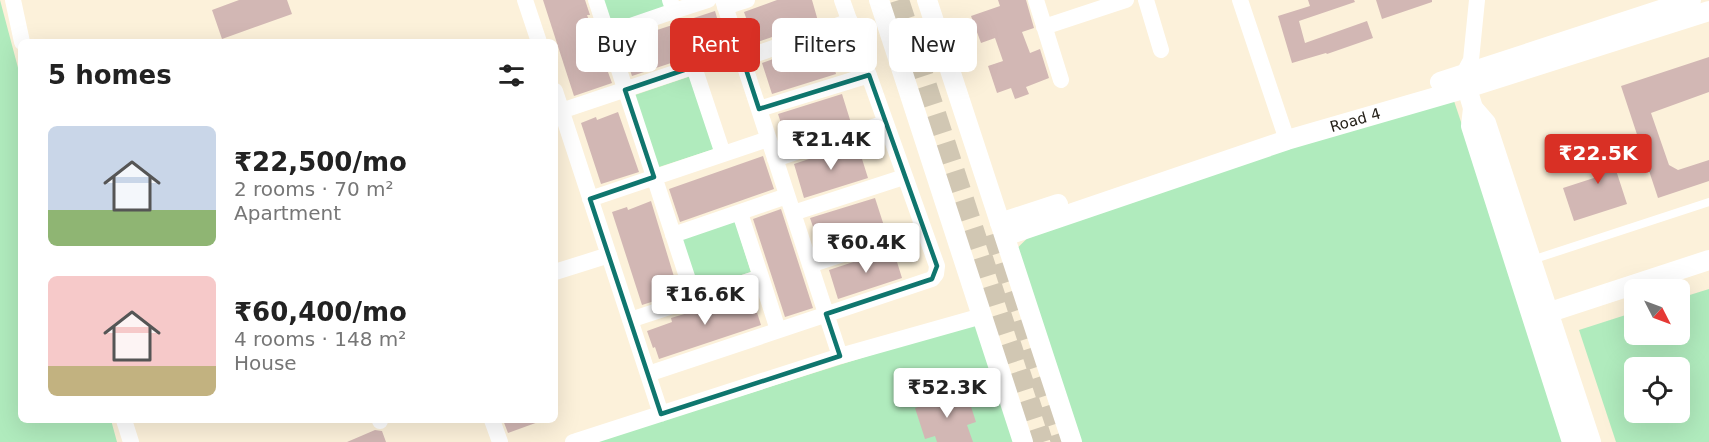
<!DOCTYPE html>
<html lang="en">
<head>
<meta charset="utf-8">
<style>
	body { margin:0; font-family:"DejaVu Sans",sans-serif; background:#f2f2f2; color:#222; height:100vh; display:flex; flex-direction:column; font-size:22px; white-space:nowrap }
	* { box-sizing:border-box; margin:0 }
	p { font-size:20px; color:#767676 }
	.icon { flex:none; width:33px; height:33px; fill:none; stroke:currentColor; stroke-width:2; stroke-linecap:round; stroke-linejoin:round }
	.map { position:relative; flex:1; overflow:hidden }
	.drawer { position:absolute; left:18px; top:39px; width:540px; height:384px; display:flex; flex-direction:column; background:#fff; border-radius:9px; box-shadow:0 6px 24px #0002 }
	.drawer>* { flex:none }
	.guide { position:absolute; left:576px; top:18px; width:570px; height:54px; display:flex; gap:12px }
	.needle { width:39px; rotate:132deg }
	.controls { position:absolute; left:1624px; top:279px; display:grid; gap:12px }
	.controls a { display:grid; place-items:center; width:66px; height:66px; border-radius:9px; background:#fff; box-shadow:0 6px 24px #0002; font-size:30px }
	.price { position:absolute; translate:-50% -51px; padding:0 14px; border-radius:6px; background:#fff; color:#222; font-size:20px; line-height:39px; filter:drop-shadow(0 2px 3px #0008) }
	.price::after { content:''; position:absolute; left:50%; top:36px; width:18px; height:14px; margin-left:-9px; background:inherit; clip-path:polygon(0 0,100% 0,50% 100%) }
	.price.current { background:#d93025; color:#fff }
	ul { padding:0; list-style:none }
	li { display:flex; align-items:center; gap:18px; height:150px; padding:0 30px }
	li span { display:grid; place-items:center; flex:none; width:168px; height:120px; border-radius:9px; color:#555 }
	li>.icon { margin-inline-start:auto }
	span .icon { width:72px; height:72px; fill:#fffc; stroke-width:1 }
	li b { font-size:26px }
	h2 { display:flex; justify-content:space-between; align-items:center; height:72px; padding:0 30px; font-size:26px }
	.tag { padding:0 21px; border-radius:9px; background:#fff; box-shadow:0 6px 24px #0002; font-size:21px; line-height:54px }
	.tag.current { background:#d93025; color:#fff }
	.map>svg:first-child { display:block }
	.green { fill:#b0ebbd; fill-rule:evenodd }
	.building { fill:#d2b7b4 }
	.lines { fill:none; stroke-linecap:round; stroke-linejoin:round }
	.tertiary-tunnel { stroke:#d1c7b3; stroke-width:20; stroke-dasharray:20 10; stroke-linecap:butt }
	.service { stroke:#fff; stroke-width:8 }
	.minor { stroke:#fff; stroke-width:16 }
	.tertiary { stroke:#fff; stroke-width:20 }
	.marked { fill:none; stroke:#0f766e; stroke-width:4.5; stroke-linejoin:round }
	.labels { text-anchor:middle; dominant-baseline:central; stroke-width:4.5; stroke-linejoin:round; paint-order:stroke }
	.street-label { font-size:15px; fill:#242018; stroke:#fff }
</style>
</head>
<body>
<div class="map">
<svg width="1709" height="442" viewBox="0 0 1709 442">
	<rect width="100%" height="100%" fill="#fcf1da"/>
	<!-- green -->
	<path class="green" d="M0 0 21 79V420H111L117 442H0Z
		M602 0H664L667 9 610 27Z
		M691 76 714 149 656 168 632 96Z
		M1453 98 1568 442H1071L1008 257 1039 227Z
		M735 221 751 272 693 290 677 240Z
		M1709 289V442H1616L1579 330 1635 312V334H1680V298ZM1635 368H1680V412H1635Z
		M989 318 1028 442H594Z"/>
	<!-- building -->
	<path class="building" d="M239 0H287L292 14 222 39 212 10Z
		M543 0H585L590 15H587L612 83 574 96Z
		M777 0H812L818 21 755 43 744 12Z
		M998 0H1026L1034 28 1022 32 1030 53 1040 49 1049 78 1026 87 1029 94 1015 99 1011 88 997 93 988 66 1003 61 995 38 981 43 971 16 1000 6Z
		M1308 0H1354L1355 2 1299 21 1305 43 1367 21 1373 38 1327 54 1326 53 1292 63 1278 16 1310 6Z
		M1376 0H1432V2L1382 19Z
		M715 11 725 45 632 76 622 46 653 35 651 32Z
		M824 41 827 42 836 74 772 94 762 63Z
		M1709 57V92L1651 113 1669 165 1678 170 1709 160V181L1658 198 1621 86Z
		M842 94 851 123 788 144 778 114Z
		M618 112 639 172 601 184 581 123 596 117 597 120Z
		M1614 138 1622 162 1614 164 1627 204 1574 221 1563 188 1600 176 1590 146Z
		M857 143 868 178 804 198 794 164Z
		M763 156 774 189 680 222 669 189Z
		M875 198 885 229 821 250 810 218Z
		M651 201 679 293 642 305 612 212 627 207 628 210Z
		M781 209 813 308 785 317 753 219Z
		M893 249 902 278 838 299 829 270Z
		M751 294 761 325 659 359 655 347 653 348 647 331 672 322 671 318Z
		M966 391 976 422 967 425 973 442H937L935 436 925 439 915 408Z
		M503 420H541V421L508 433Z
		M375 430 382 431 386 442H347Z"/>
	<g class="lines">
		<!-- tertiary-tunnel -->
		<path class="tertiary-tunnel" d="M899 0 1043 442
			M993 234 1061 442"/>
		<!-- service -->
		<path class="service" d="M1532 260 1709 202"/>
		<!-- minor -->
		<path class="minor" d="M13 0 22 42
			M525 0 539 42
			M596 0 694 298
			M670 0 674 11 708 0
			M723 0 840 356
			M1036 0 1061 80
			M1146 0 1161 50
			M1240 0 1287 140
			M725 7 747 0
			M1044 27 1126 0
			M607 34 674 11
			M742 59 850 21
			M694 67 723 154
			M1463 75 1471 60 1477 0
			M555 91 661 414
			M759 109 869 75
			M555 113 740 51
			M775 159 885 123
			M590 199 768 139
			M740 213 761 277
			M793 213 904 177
			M673 235 787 196
			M810 265 922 228
			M555 272 609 255
			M630 320 761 277 778 330
			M648 374 932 279 936 274 937 266 842 0
			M124 420 131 442
			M380 420V421
			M492 420 500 442
			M573 442 840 356 982 316"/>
		<!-- tertiary -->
		<g class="tertiary">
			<path d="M879 0 1023 442"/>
			<path d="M927 0 1072 442"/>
			<path d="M1464 78 1473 108 1486 123 1591 442"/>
			<path d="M1440 82 1691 0"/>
			<path d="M1473 108 1471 126 1572 442"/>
			<path d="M1000 223 1058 204"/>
			<path id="s1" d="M1005 236 1287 140 1467 88 1709 11"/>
			<path d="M1538 316 1709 260"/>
		</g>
	</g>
	<!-- marked area -->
	<path class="marked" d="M740 51 759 109 869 75 937 266 932 279 826 314 840 356 661 414 590 199 654 177 625 90Z"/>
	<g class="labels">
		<!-- street labels -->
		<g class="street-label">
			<text stroke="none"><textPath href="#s1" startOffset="369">Road 4</textPath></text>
		</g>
	</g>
</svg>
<div class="controls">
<a><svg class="needle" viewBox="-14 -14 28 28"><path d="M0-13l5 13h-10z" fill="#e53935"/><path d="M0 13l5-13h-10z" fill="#767676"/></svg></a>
<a><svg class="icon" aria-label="locate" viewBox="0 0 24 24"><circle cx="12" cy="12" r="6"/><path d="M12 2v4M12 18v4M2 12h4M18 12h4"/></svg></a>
</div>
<b class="price" style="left:831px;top:171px">₹21.4K</b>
<b class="price current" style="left:1598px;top:185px">₹22.5K</b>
<b class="price" style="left:866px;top:274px">₹60.4K</b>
<b class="price" style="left:705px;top:326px">₹16.6K</b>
<b class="price" style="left:947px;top:419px">₹52.3K</b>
<div class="guide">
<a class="tag">Buy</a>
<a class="tag current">Rent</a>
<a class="tag">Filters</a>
<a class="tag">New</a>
</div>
<section class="drawer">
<h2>5 homes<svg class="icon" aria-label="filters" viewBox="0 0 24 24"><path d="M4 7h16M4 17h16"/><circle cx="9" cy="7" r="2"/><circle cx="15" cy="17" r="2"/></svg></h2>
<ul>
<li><span style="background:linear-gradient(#c9d6e8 70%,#8fb573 0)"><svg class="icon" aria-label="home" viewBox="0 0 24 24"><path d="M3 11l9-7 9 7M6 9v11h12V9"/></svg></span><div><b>₹22,500/mo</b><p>2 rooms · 70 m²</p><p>Apartment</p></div></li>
<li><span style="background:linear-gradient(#f6c9c9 75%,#c2b280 0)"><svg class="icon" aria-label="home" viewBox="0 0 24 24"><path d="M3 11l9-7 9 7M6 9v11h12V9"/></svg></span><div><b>₹60,400/mo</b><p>4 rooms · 148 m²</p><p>House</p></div></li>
</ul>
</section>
</div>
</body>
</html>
